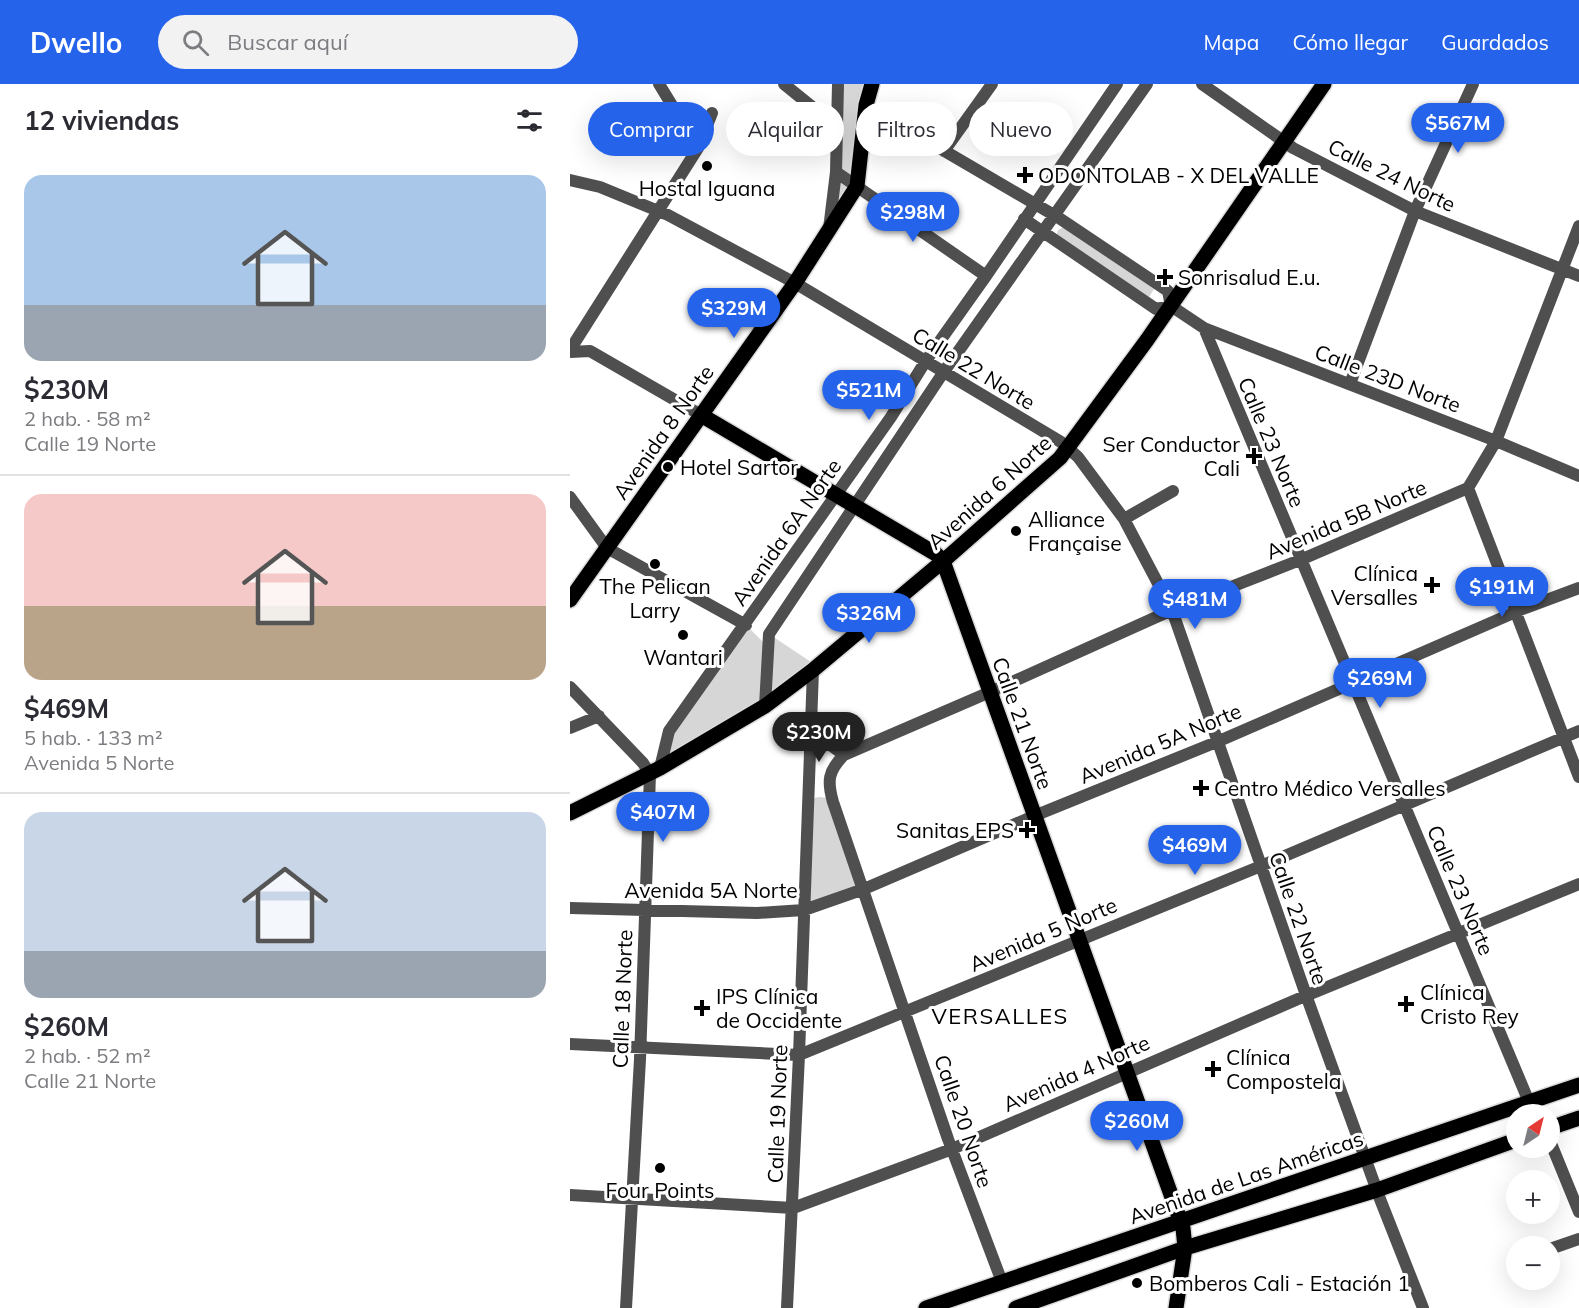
<!DOCTYPE html>
<html lang="es">
<head>
<meta charset="utf-8">
<style>
	body { margin:0; font-family:Mulish,sans-serif; background:#f2f2f3; color:#2b2b33; height:100vh; display:flex; flex-direction:column; font-size:22px; white-space:nowrap }
	* { box-sizing:border-box; margin:0 }
	p { font-size:20px; color:#7c7c81 }
	.icon { flex:none; width:33px; height:33px; fill:none; stroke:currentColor; stroke-width:2; stroke-linecap:round; stroke-linejoin:round }
	.map { position:relative; flex:1; overflow:hidden }
	.sheet { display:flex; flex-direction:column; background:#fff; width:570px }
	.sheet>* { flex:none }
	.hud { position:absolute; left:18px; top:18px; width:570px; height:54px; display:flex; gap:12px }
	.needle { width:39px; rotate:35deg }
	.fabs { position:absolute; left:936px; top:1020px; display:grid; gap:12px }
	.fabs a { display:grid; place-items:center; width:54px; height:54px; border-radius:50%; background:#fff; box-shadow:0 6px 24px #0002; font-size:30px }
	.price { position:absolute; translate:-50% -51px; padding:0 14px; border-radius:21px; background:#2563eb; color:#fff; font-size:20px; line-height:39px; filter:drop-shadow(0 2px 3px #0008) }
	.price::after { content:''; position:absolute; left:50%; top:36px; width:18px; height:14px; margin-left:-9px; background:inherit; clip-path:polygon(0 0,100% 0,50% 100%) }
	.price.current { background:#222; color:#fff }
	ul { padding:0; list-style:none }
	li { display:grid; align-content:center; gap:12px; height:318px; padding:0 24px }
	li+li { border-top:2px solid #e1e1e2 }
	li span { display:grid; place-items:center; height:186px; border-radius:18px; color:#555 }
	li>.icon { margin-inline-start:auto }
	span .icon { width:108px; height:108px; fill:#fffc; stroke-width:1 }
	li b { font-size:26px }
	h2 { display:flex; justify-content:space-between; align-items:center; height:72px; padding:0 24px; font-size:26px }
	.tag { padding:0 21px; border-radius:27px; background:#fff; box-shadow:0 6px 24px #0002; font-size:21px; line-height:54px }
	.tag.current { background:#2563eb; color:#fff }
	header { display:flex; align-items:center; gap:36px; box-sizing:border-box; height:84px; padding:0 30px; background:#2563eb; color:#fff }
	header strong { font-size:28px }
	nav { display:flex; gap:33px; margin-inline-start:auto; font-size:21px }
	.search { width:420px; height:54px; background:#f2f2f3; display:flex; align-items:center; gap:15px; box-sizing:border-box; padding:0 21px; border-radius:33px; color:#7c7c81; font-size:22px }
	main { display:flex; flex:1; min-height:0 }
	.map>svg:first-child { display:block }
	.green { fill:#d6d6d6 }
	.lines { fill:none; stroke-linecap:round; stroke-linejoin:round }
	.major-casing { stroke:#dbdbdb; stroke-width:18 }
	.minor { stroke:#4f4f4f; stroke-width:12 }
	.major { stroke:#000; stroke-width:15 }
	.poi-dot { fill:#000; stroke:#fff; stroke-width:2 }
	.labels { text-anchor:middle; dominant-baseline:central; stroke-width:6; stroke-linejoin:round; paint-order:stroke }
	.poi-label { font-size:21px; fill:#000; stroke:#fff; text-anchor:start }
	.street-label { font-size:21px; fill:#000; stroke:#fff }
	.neighbourhood-label { font-size:22px; letter-spacing:1.5px; fill:#000; stroke:#fff }
</style>
</head>
<body>
<header>
<strong>Dwello</strong>
<div class="search"><svg class="icon" aria-label="search" viewBox="0 0 24 24"><circle cx="10" cy="10" r="6"/><path d="M15 15l6 6"/></svg>Buscar aquí</div>
<nav><a>Mapa</a><a>Cómo llegar</a><a>Guardados</a></nav>
</header>
<main>
<section class="sheet">
<h2>12 viviendas<svg class="icon" aria-label="filters" viewBox="0 0 24 24"><path d="M4 7h16M4 17h16"/><circle cx="9" cy="7" r="2"/><circle cx="15" cy="17" r="2"/></svg></h2>
<ul>
<li><span style="background:linear-gradient(#a9c7e8 70%,#9aa5b1 0)"><svg class="icon" aria-label="home" viewBox="0 0 24 24"><path d="M3 11l9-7 9 7M6 9v11h12V9"/></svg></span><div><b>$230M</b><p>2 hab. · 58 m²</p><p>Calle 19 Norte</p></div></li>
<li><span style="background:linear-gradient(#f6c9c9 60%,#b9a48a 0)"><svg class="icon" aria-label="home" viewBox="0 0 24 24"><path d="M3 11l9-7 9 7M6 9v11h12V9"/></svg></span><div><b>$469M</b><p>5 hab. · 133 m²</p><p>Avenida 5 Norte</p></div></li>
<li><span style="background:linear-gradient(#c9d6e8 75%,#9aa5b1 0)"><svg class="icon" aria-label="home" viewBox="0 0 24 24"><path d="M3 11l9-7 9 7M6 9v11h12V9"/></svg></span><div><b>$260M</b><p>2 hab. · 52 m²</p><p>Calle 21 Norte</p></div></li>
</ul>
</section>
<div class="map">
<svg width="1009" height="1224" viewBox="0 0 1009 1224">
	<rect width="100%" height="100%" fill="#fff"/>
	<!-- green -->
	<path class="green" d="M268 0H302L287 102 259 144Z
		M494 143 584 205 579 213 486 152 488 146Z
		M176 541 197 562 199 550 247 582 104 677 93 669 99 647Z
		M250 713 257 714 294 805 234 826 240 719 244 714Z"/>
	<g class="lines">
		<defs>
			<path id="major" d="M131 331 366 470 373 477 613 1144 615 1164 606 1224
				M0 516 225 199 287 102 296 21 302 0
				M0 729 90 684 195 622 243 586 379 472 490 374 577 256 754 0
				M980 1044 1009 1034
				M356 1224 1009 1001
				M446 1224 615 1164 807 1106 946 1056"/>
		</defs>
		<!-- major casing -->
		<use href="#major" class="major-casing"/>
		<!-- minor -->
		<path class="minor" d="M89 0 128 64
			M214 0 267 43
			M632 0 723 64 845 127 1009 192
			M296 21 489 134 598 207 601 222
			M374 67 422 0
			M266 88 416 192
			M0 96 30 103 98 131 225 199 491 358 508 373 554 435 602 526 736 911 810 1115 853 1224
			M454 135 586 225 601 222 634 244 926 357 1009 392
			M259 145 266 88 268 0
			M634 244 959 1018
			M0 266 128 64 142 29
			M0 268 20 267 131 331
			M780 300 845 127 903 0
			M898 404 1009 693
			M0 413 37 464 176 541
			M554 435 603 407
			M0 603 73 679 80 690 70 975 56 1224
			M195 622 199 550 373 289 577 0
			M245 633 255 657 274 671
			M0 644 29 632
			M90 684 99 647 321 333 355 278 416 192 547 0
			M0 824 187 829 234 826 294 805 464 732 649 657 955 524 1009 504
			M0 960 229 971 691 782 1009 647
			M980 1057 1009 1128
			M0 1111 223 1124 382 1065 728 915 1009 800
			M980 1165 1009 1155
			M943 1179 946 1177
			M432 1198 378 1055 263 718C257 697 258 687 274 671L420 608 602 526 730 476 898 404 926 357 1009 142
			M217 1224 229 971 243 586"/>
		<!-- major -->
		<use href="#major" class="major"/>
	</g>
	<!-- markers -->
	<g class="poi-dot">
		<circle cx="137" cy="82" r="6"/>
		<path d="M452 82h6v6h6v6h-6v6h-6v-6h-6v-6h6z"/>
		<path d="M592 184h6v6h6v6h-6v6h-6v-6h-6v-6h6z"/>
		<path d="M681 363h6v6h6v6h-6v6h-6v-6h-6v-6h6z"/>
		<circle cx="98" cy="383" r="6"/>
		<circle cx="446" cy="447" r="6"/>
		<circle cx="85" cy="480" r="6"/>
		<path d="M859 492h6v6h6v6h-6v6h-6v-6h-6v-6h6z"/>
		<circle cx="113" cy="551" r="6"/>
		<path d="M628 695h6v6h6v6h-6v6h-6v-6h-6v-6h6z"/>
		<path d="M454 737h6v6h6v6h-6v6h-6v-6h-6v-6h6z"/>
		<path d="M833 911h6v6h6v6h-6v6h-6v-6h-6v-6h6z"/>
		<path d="M129 915h6v6h6v6h-6v6h-6v-6h-6v-6h6z"/>
		<path d="M640 976h6v6h6v6h-6v6h-6v-6h-6v-6h6z"/>
		<circle cx="90" cy="1084" r="6"/>
		<circle cx="567" cy="1199" r="6"/>
	</g>
	<g class="labels">
		<!-- poi labels -->
		<g class="poi-label">
			<text x="468" y="91">ODONTOLAB - X DEL VALLE</text>
			<text x="137" y="104" text-anchor="middle">Hostal Iguana</text>
			<text x="608" y="193">Sonrisalud E.u.</text>
			<text x="670" y="360" text-anchor="end">Ser Conductor<tspan x="670" dy="24">Cali</tspan></text>
			<text x="110" y="383">Hotel Sartor</text>
			<text x="458" y="435">Alliance<tspan x="458" dy="24">Française</tspan></text>
			<text x="848" y="489" text-anchor="end">Clínica<tspan x="848" dy="24">Versalles</tspan></text>
			<text x="85" y="502" text-anchor="middle">The Pelican<tspan x="85" dy="24">Larry</tspan></text>
			<text x="113" y="573" text-anchor="middle">Wantari</text>
			<text x="644" y="704">Centro Médico Versalles</text>
			<text x="444" y="746" text-anchor="end">Sanitas EPS</text>
			<text x="850" y="908">Clínica<tspan x="850" dy="24">Cristo Rey</tspan></text>
			<text x="146" y="912">IPS Clínica<tspan x="146" dy="24">de Occidente</tspan></text>
			<text x="656" y="973">Clínica<tspan x="656" dy="24">Compostela</tspan></text>
			<text x="90" y="1106" text-anchor="middle">Four Points</text>
			<text x="579" y="1199">Bomberos Cali - Estación 1</text>
		</g>
		<!-- street labels -->
		<g class="street-label">
			<text transform="translate(822 91) rotate(26)">Calle 24 Norte</text>
			<text transform="translate(404 284) rotate(31)">Calle 22 Norte</text>
			<text transform="translate(818 294) rotate(21)">Calle 23D Norte</text>
			<text transform="translate(93 348) rotate(-55)">Avenida 8 Norte</text>
			<text transform="translate(702 358) rotate(67)">Calle 23 Norte</text>
			<text transform="translate(419 408) rotate(-42)">Avenida 6 Norte</text>
			<text transform="translate(776 435) rotate(-23)">Avenida 5B Norte</text>
			<text transform="translate(216 448) rotate(-55)">Avenida 6A Norte</text>
			<text transform="translate(453 639) rotate(70)">Calle 21 Norte</text>
			<text transform="translate(590 659) rotate(-23)">Avenida 5A Norte</text>
			<text x="141" y="806">Avenida 5A Norte</text>
			<text transform="translate(891 806) rotate(67)">Calle 23 Norte</text>
			<text transform="translate(729 834) rotate(71)">Calle 22 Norte</text>
			<text transform="translate(473 850) rotate(-23)">Avenida 5 Norte</text>
			<text transform="translate(52 915) rotate(-88)">Calle 18 Norte</text>
			<text transform="translate(506 989) rotate(-24)">Avenida 4 Norte</text>
			<text transform="translate(207 1030) rotate(-88)">Calle 19 Norte</text>
			<text transform="translate(394 1037) rotate(71)">Calle 20 Norte</text>
			<text transform="translate(676 1093) rotate(-19)">Avenida de Las Américas</text>
		</g>
		<!-- neighbourhood labels -->
		<g class="neighbourhood-label">
			<text x="430" y="932">VERSALLES</text>
		</g>
	</g>
</svg>
<div class="fabs">
<a><svg class="needle" viewBox="-14 -14 28 28"><path d="M0-13l5 13h-10z" fill="#e53935"/><path d="M0 13l5-13h-10z" fill="#7c7c81"/></svg></a>
<a>+</a>
<a>−</a>
</div>
<b class="price" style="left:888px;top:70px">$567M</b>
<b class="price" style="left:343px;top:159px">$298M</b>
<b class="price" style="left:164px;top:255px">$329M</b>
<b class="price" style="left:299px;top:337px">$521M</b>
<b class="price" style="left:932px;top:534px">$191M</b>
<b class="price" style="left:625px;top:546px">$481M</b>
<b class="price" style="left:299px;top:560px">$326M</b>
<b class="price" style="left:810px;top:625px">$269M</b>
<b class="price current" style="left:249px;top:679px">$230M</b>
<b class="price" style="left:93px;top:759px">$407M</b>
<b class="price" style="left:625px;top:792px">$469M</b>
<b class="price" style="left:567px;top:1068px">$260M</b>
<div class="hud">
<a class="tag current">Comprar</a>
<a class="tag">Alquilar</a>
<a class="tag">Filtros</a>
<a class="tag">Nuevo</a>
</div>
</div>
</main>
</body>
</html>
